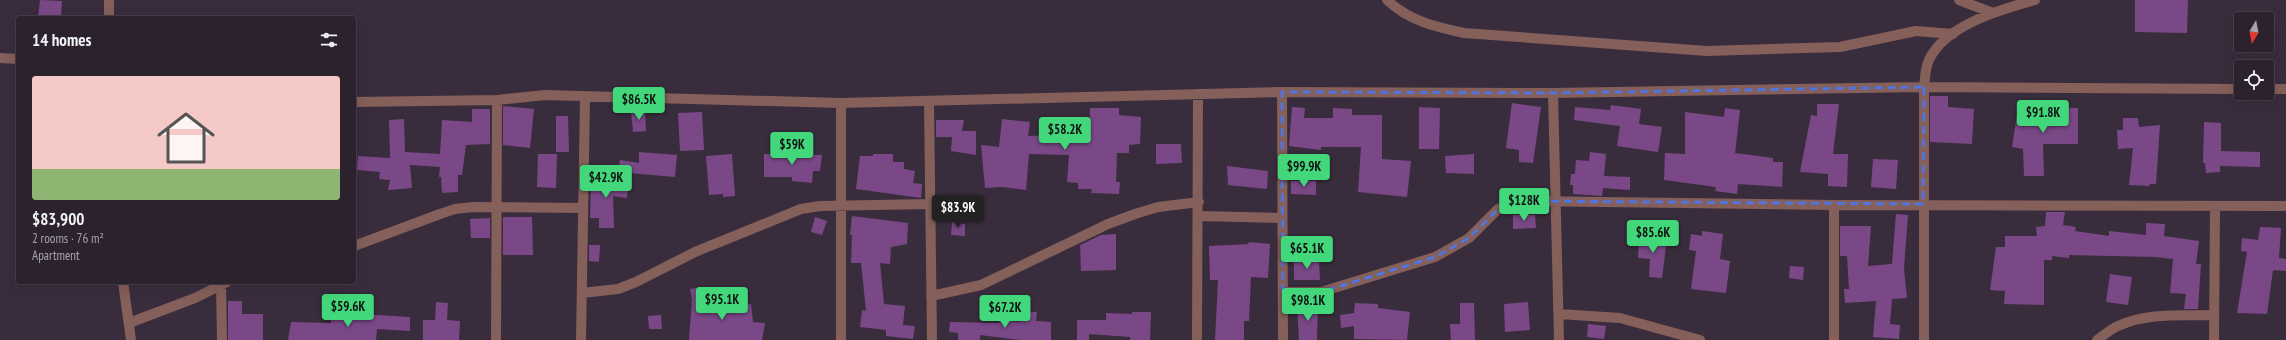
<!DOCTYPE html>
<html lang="en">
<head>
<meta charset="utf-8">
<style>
	body { margin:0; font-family:"PT Sans Narrow",sans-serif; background:#372f3a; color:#f1f3f6; height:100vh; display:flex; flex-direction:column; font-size:15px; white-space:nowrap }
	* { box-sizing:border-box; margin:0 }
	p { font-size:13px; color:#a6a4aa }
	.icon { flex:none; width:22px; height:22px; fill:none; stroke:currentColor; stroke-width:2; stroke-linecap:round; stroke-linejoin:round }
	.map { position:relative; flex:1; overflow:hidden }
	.drawer { position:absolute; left:16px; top:16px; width:340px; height:268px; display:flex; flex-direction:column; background:#2b222e; border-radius:4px; box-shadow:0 4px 16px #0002,0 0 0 1px #473f4a }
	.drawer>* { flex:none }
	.needle { width:26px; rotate:190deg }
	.fabs { position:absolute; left:2234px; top:12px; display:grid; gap:8px }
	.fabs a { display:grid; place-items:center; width:40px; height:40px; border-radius:4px; background:#2b222e; box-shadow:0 4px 16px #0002,0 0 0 1px #473f4a; font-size:20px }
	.price { position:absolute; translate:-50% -34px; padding:0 9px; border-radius:4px; background:#42d77b; color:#111; font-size:13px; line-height:26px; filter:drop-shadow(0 1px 2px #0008) }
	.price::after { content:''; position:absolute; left:50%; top:24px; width:12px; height:9px; margin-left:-6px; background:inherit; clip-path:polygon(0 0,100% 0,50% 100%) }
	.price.current { background:#222; color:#fff }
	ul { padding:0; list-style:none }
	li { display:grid; align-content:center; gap:8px; height:212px; padding:0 16px }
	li+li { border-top:1px solid #473f4a }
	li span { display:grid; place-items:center; height:124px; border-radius:4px; color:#555 }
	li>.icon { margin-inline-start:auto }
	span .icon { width:72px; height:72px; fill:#fffc; stroke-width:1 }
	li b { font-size:17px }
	h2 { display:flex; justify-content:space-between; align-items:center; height:48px; padding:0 16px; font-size:17px }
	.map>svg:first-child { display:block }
	.building { fill:#7a4887 }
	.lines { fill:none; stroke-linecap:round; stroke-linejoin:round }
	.minor { stroke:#855f5a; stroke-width:10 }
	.marked { fill:none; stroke:#5174de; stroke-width:3; stroke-dasharray:8 5; stroke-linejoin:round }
</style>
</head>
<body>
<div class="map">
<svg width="2286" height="340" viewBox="0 0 2286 340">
	<rect width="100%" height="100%" fill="#392d3d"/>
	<!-- building -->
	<path class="building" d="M40 0 62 1 61 18H38Z
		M2135 0H2188L2187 33 2135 32Z
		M1930 96H1948V107L1974 109 1972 144 1930 142Z
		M1512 103 1541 107 1533 163 1519 162V150L1506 148Z
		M1817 104H1839L1833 154H1848L1847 187 1828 186V174L1800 172 1811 115 1817 116Z
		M1611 105 1641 109 1639 124 1662 127 1658 152 1617 146 1620 126 1574 120 1575 107 1610 110Z
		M503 106 534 109 530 148 503 145Z
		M1292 107 1305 108 1304 118H1333V108L1352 109V115H1382V159L1411 161 1407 197 1358 192 1361 147H1321V150L1289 146Z
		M1419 107 1440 108 1439 149H1419Z
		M2029 107 2048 109 2049 107 2078 108V144H2043L2044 176H2024L2023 149 2012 147 2018 108 2029 110Z
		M1090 108H1119V115L1141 117 1140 144 1129 145V153H1117L1116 182H1120L1119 194 1091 193 1092 189H1078V183L1067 182 1069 155 1029 154 1026 190 1003 187 985 188 981 145 999 147 1002 119 1030 122 1028 136 1059 135V123L1090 124Z
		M1725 108 1740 110 1735 153 1773 158V162H1783L1782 187 1738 184 1737 194 1715 191 1716 187 1664 180 1665 153 1685 154V112L1724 117Z
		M472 109H490V144L466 145 462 175H458V192L442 193 441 177H439L440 167 410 165 412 188 388 190 390 180 379 179 380 172 357 170 358 156 390 158 389 120 404 119 405 152 440 154 442 120 472 122Z
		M631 110H645L646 131 633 132Z
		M702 112 704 150 680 151 678 113Z
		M556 116H568L569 152H556Z
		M2123 118H2138L2139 127 2160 125 2156 184H2150L2149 186 2129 185 2133 148 2118 149 2117 130H2123Z
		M936 120H964L962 131H976V155L951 151 952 137H936Z
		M2204 122 2221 123V151L2260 152V167L2220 166V172L2206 173 2205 163H2203Z
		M1156 144H1181L1182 163 1156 164Z
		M639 152 677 155 675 177 618 172 620 160 639 163Z
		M1590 152 1606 154 1604 176 1630 177V190L1603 188 1602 196 1573 194V185H1570L1571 174H1575L1576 160 1589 161Z
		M538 154H557L556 188 537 187Z
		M732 154 735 196 723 197V194L709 195 706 156Z
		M764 154 822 155 820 171H813L812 183 792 181V177H764Z
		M873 154H893V162H904V169L915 171 913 183 922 184 921 198 856 189 860 156H873Z
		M1474 154V174L1446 173 1445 156Z
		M1873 159 1898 160 1896 189 1871 187Z
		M1227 166 1268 171 1267 189 1228 185Z
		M591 178H629L627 198 613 196 614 228H599V218H590Z
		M1291 181H1316V195L1291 194Z
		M2046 212H2065L2063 225 2076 227 2075 231 2109 236V231L2146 235V223L2165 224 2164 236 2199 241 2196 264H2201L2198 309H2184L2186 294 2170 293 2173 259 2155 257 2069 255V258L2052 256V260H2044V305L2004 304 2005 291 1990 290 1996 247H2005V236H2037L2036 227 2045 226Z
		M1896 214 1908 215 1904 268 1907 298 1892 299 1890 324 1900 325 1899 339 1873 337 1876 301 1845 303 1844 289H1849L1847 256H1840V226H1871L1868 266 1892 264Z
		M1513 215H1535L1536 228 1513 229Z
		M852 216 908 223 907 244 891 247 890 264 880 263 884 304 905 306 903 325 915 326 913 339 886 336V330L860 327 862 310 866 311 861 263H851L852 235H850Z
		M503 217H532L533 255H503Z
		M815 217 827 221 822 235 811 232Z
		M490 218V238H471L470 219Z
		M952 222 965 224V236L951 235Z
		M2260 227 2281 228 2279 258 2286 259V271L2273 270 2267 314 2237 313 2247 252 2241 251 2242 238 2258 240Z
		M1702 231 1723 234 1720 259 1730 261 1726 293 1691 289 1696 251 1689 250 1691 234 1702 236Z
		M1116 234V270L1081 271 1080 245 1101 235Z
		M1639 237 1667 238 1662 278 1649 277 1650 259 1638 258Z
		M1249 242 1270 244 1268 278 1251 277 1249 321H1244V340H1215L1218 280H1210L1209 246 1248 244Z
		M589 245H600L599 262 589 261Z
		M1319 260 1320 280H1294V261Z
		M1790 266 1804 267 1803 280 1789 278Z
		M2110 274 2132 277 2128 305 2106 302Z
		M701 287 704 303 730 306 751 304 753 322 765 323 762 340H689L692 300 690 289Z
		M228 301H242V314H263V340H228Z
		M436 302 448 303 447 320 460 321 459 340H423V320H435Z
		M1528 302 1530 330 1505 332 1504 304Z
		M1355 303 1378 304V308L1410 312 1407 340 1354 339V326L1341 328 1340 315 1354 313Z
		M1460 303H1474L1475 340H1451L1450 324H1460Z
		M1318 304 1317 340H1299L1297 305Z
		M1020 311 1037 312 1036 321 1051 322V340H1021L980 335V340H958V333L949 332 950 322 999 323V320L1019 322Z
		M1132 312H1151L1150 340H1130V337L1089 334V340H1077V320H1106V313L1132 314Z
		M362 314 410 317V331L377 329 376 340H288L291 322 331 323V316H362Z
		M661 315 662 329H649L648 316Z
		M1588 324 1606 326 1604 339 1587 337Z"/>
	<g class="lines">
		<!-- minor -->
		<path class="minor" d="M109 0V18
			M1387 0C1409 21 1436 27 1464 33L1707 51 1840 47 1916 31 1953 34
			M1959 0 1993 13
			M0 58 18 59
			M2267 89H2286
			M1282 92 1283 340
			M1553 93 1559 340
			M354 102 497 100 545 95 841 103 1282 92 1553 93 1924 87 2241 89
			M929 102 932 340
			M841 103V340
			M1199 216 1282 218
			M354 246 440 214 455 209 473 207 582 208
			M123 282 131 340
			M221 282 222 340
			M1283 292H1321L1435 257 1469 238 1498 209 1512 203 1524 201 1834 205 2286 206
			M582 293 618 289 636 282 695 252 801 209 820 206 931 204
			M931 296 981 285 1108 224 1135 214 1158 207 1199 202
			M1559 314 1620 318 1700 340
			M129 323 195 298 227 282
			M496 340 497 100
			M581 340 585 97
			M1197 340 1198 94
			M1834 340V205
			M1924 340V87C1925 79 1925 68 1929 60 1945 25 2002 9 2035 0
			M2097 340C2104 335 2111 329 2118 326 2148 312 2182 316 2214 315
			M2214 340 2215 206"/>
	</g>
	<!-- marked area -->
	<path class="marked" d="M1924 87 1923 204 1524 201 1498 209 1469 238 1435 257 1321 292H1283L1282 92 1553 93Z"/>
</svg>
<div class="fabs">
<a><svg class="needle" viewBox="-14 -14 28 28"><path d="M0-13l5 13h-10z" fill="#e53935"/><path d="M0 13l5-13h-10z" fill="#a6a4aa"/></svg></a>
<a><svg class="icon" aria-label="locate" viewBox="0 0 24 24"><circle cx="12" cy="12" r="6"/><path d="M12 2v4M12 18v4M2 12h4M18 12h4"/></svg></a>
</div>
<b class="price" style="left:639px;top:121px">$86.5K</b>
<b class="price" style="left:2043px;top:134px">$91.8K</b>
<b class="price" style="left:1065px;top:151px">$58.2K</b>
<b class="price" style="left:792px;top:166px">$59K</b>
<b class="price" style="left:1304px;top:188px">$99.9K</b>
<b class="price" style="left:606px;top:199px">$42.9K</b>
<b class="price" style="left:1524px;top:222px">$128K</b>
<b class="price current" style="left:958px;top:229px">$83.9K</b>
<b class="price" style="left:1653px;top:254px">$85.6K</b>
<b class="price" style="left:1307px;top:270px">$65.1K</b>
<b class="price" style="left:722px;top:321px">$95.1K</b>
<b class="price" style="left:1308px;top:322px">$98.1K</b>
<b class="price" style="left:348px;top:328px">$59.6K</b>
<b class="price" style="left:1005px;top:329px">$67.2K</b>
<section class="drawer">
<h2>14 homes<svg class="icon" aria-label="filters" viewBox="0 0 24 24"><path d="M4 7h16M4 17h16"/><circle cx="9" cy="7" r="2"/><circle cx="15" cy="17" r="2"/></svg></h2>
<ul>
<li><span style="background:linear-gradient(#f6c9c9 75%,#8fb573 0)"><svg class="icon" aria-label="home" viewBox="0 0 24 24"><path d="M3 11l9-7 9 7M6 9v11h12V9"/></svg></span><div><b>$83,900</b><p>2 rooms · 76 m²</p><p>Apartment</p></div></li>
</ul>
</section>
</div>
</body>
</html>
